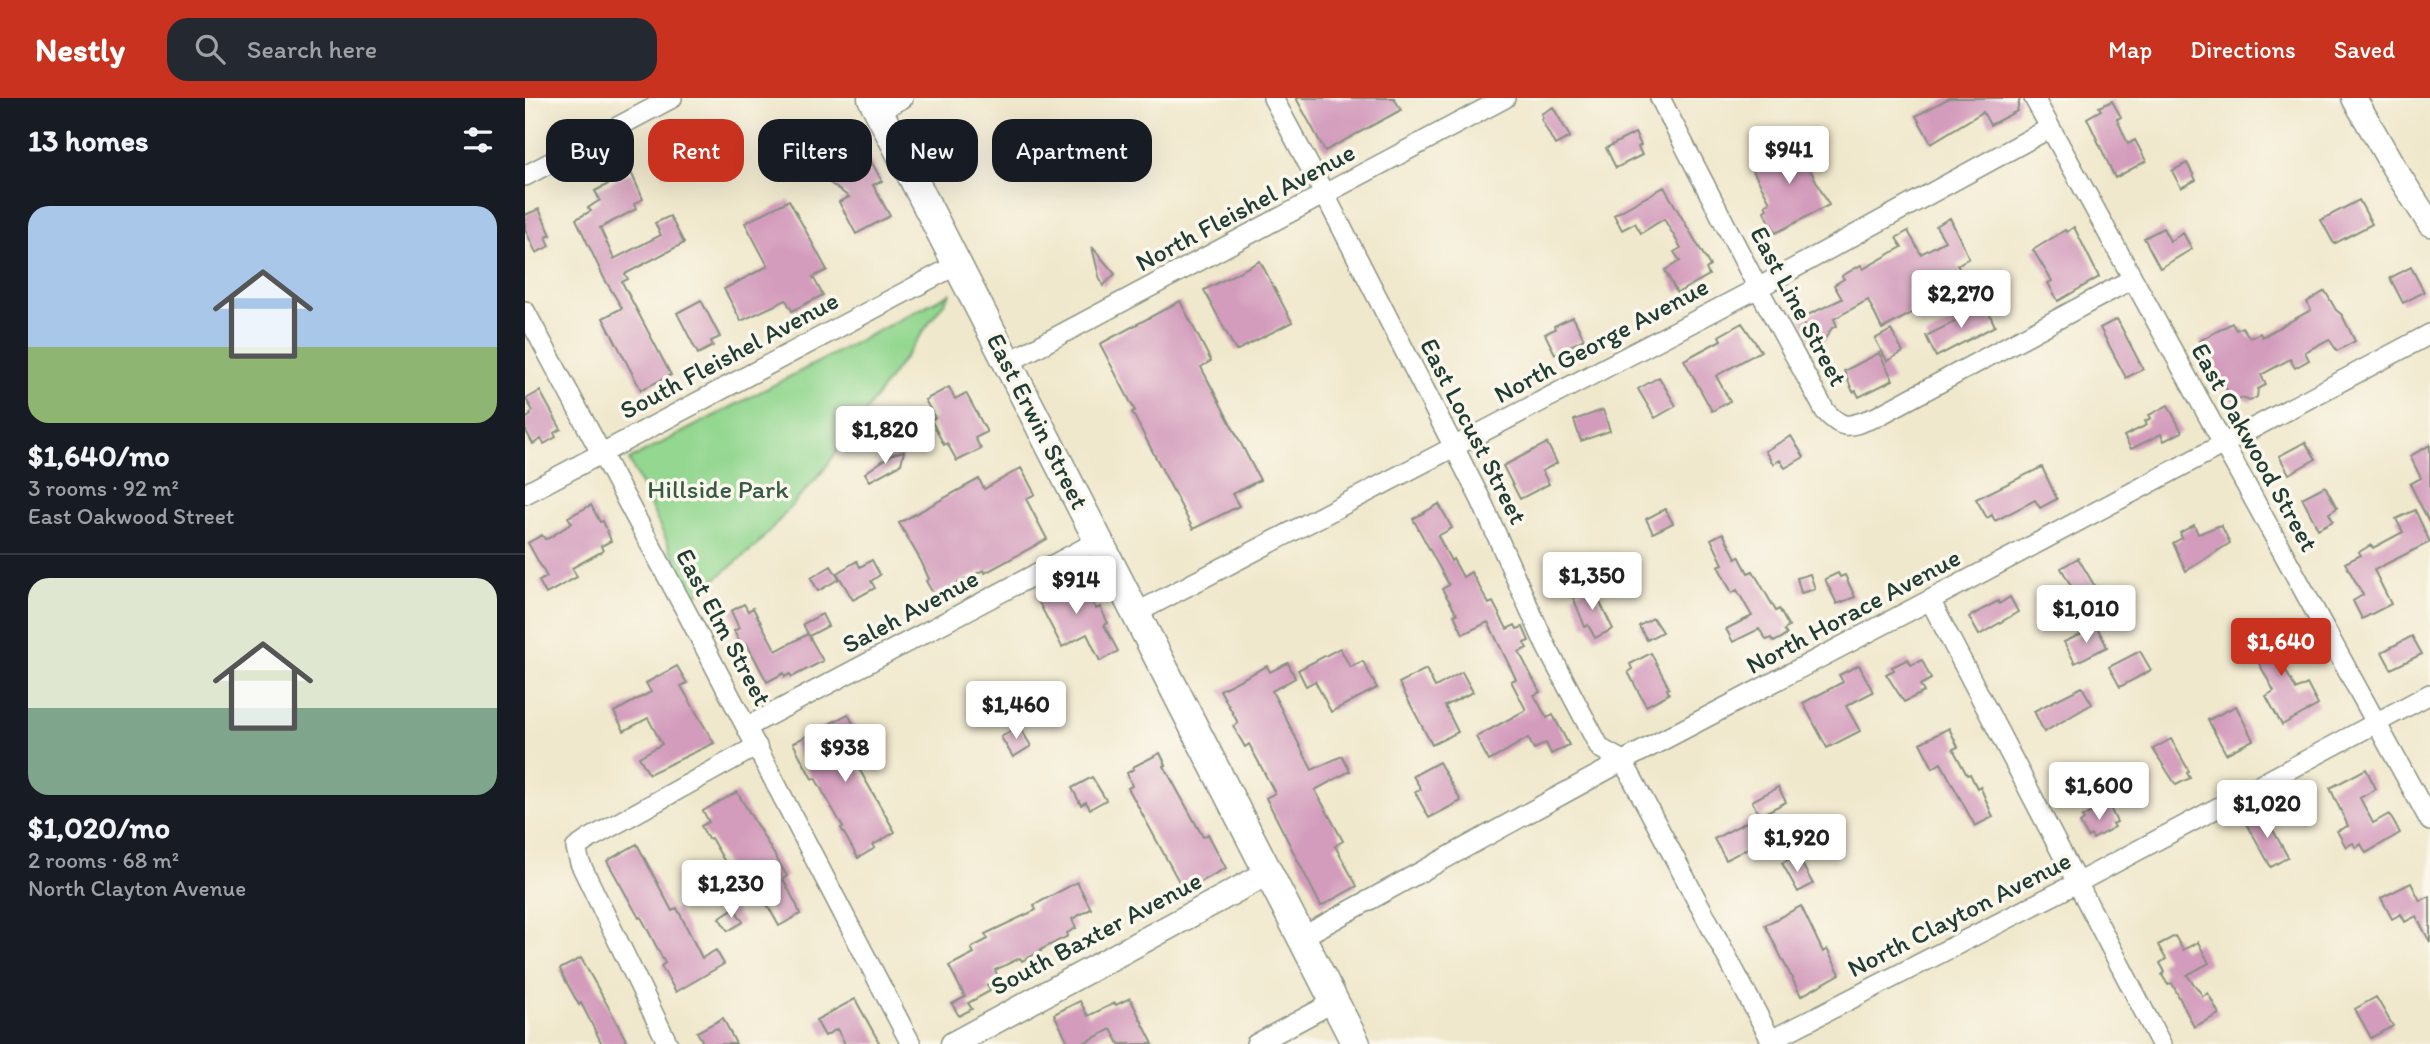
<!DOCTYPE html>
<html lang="en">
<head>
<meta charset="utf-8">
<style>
	body { margin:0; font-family:Itim,sans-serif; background:#242831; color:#f1f3f6; height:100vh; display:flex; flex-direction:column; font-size:26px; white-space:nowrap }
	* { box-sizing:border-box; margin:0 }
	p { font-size:23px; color:#9ea1a6 }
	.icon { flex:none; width:38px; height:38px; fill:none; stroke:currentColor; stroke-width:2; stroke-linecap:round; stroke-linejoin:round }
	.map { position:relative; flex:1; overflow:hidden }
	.sheet { display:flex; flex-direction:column; background:#171b24; width:525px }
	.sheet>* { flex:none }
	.guide { position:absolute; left:21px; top:21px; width:665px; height:63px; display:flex; gap:14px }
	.price { position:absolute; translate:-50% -60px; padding:0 16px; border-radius:7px; background:#fff; color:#222; font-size:23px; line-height:46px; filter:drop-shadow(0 2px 4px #0008) }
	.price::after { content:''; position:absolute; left:50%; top:42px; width:21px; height:16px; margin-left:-10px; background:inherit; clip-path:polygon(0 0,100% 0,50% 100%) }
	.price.on { background:#c8321e; color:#fff }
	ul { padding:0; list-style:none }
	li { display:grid; align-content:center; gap:14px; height:371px; padding:0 28px }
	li+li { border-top:2px solid #363941 }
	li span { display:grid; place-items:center; height:217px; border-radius:21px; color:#555 }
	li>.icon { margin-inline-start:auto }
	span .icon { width:126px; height:126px; fill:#fffc; stroke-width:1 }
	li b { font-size:30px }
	h2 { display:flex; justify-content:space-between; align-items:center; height:84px; padding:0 28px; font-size:30px }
	.pill { padding:0 24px; border-radius:21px; background:#171b24; box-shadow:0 7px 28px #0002; font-size:24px; line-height:63px }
	.pill.on { background:#c8321e; color:#fff }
	header { display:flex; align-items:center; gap:42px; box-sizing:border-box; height:98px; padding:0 35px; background:#c8321e; color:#fff }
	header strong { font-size:33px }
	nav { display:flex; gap:38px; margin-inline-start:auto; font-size:24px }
	.search { width:490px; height:63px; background:#242831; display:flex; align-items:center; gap:18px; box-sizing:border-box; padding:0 24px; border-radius:21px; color:#9ea1a6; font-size:26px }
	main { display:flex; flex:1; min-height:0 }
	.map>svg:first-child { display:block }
	.green { fill:#93d790; stroke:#598a62; stroke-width:2 }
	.building { fill:#d39bbc }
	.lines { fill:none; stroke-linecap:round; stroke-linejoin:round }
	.minor-casing { stroke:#889280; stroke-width:22 }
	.tertiary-casing { stroke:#889280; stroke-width:27 }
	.secondary-casing { stroke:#889280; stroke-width:31 }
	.minor { stroke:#fff; stroke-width:19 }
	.tertiary { stroke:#fff; stroke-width:24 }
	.secondary { stroke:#fff; stroke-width:28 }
	.labels { text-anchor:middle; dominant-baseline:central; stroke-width:7; stroke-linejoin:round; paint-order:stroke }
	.street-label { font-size:26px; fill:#1f3d34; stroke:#fbf7ec }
	.park-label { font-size:26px; fill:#365c46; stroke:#fbf7ec }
</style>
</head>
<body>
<header>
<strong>Nestly</strong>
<div class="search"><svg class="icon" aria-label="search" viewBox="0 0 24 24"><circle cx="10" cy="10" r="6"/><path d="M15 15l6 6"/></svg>Search here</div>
<nav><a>Map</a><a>Directions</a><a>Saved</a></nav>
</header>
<main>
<section class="sheet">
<h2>13 homes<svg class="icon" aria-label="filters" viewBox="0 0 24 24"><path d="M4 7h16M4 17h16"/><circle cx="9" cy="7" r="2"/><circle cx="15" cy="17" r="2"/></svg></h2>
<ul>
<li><span style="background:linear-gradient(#a9c7e8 65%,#8fb573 0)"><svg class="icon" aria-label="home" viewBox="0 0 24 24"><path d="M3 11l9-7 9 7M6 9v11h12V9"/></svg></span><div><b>$1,640/mo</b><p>3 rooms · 92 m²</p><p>East Oakwood Street</p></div></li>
<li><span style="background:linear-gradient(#dfe7d0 60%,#7fa58c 0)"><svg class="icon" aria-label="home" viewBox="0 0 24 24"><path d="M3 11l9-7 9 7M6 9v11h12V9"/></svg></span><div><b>$1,020/mo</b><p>2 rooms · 68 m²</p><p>North Clayton Avenue</p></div></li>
</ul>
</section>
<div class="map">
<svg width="1905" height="946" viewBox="0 0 1905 946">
	<rect width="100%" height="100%" fill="#fbf7ec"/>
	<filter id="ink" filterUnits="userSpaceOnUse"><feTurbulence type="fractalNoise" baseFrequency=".0143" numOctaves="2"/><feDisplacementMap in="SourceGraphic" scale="14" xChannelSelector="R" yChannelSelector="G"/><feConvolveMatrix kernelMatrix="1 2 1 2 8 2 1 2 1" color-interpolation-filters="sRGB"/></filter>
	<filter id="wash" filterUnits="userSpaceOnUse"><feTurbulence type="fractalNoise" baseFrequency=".00686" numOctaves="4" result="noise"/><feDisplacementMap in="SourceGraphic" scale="28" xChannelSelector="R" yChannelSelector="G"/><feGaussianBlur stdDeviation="1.57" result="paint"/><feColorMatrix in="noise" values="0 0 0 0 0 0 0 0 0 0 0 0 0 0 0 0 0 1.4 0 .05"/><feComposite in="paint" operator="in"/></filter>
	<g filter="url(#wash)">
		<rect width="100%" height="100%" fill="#f0e8cc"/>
		<!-- green -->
		<path class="green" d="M426 195 297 374 231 448 168 499 104 362Z"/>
		<g id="blocks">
			<!-- building -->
			<path class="building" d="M771 0H869L876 12 800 53Z
				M1424 0H1495L1492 13 1465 27 1458 14 1406 45 1391 18Z
				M1587 3 1596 19 1592 21 1603 46 1610 42 1621 63 1590 80 1562 20 1576 12 1574 9Z
				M1028 9 1045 39 1030 47 1016 21 1018 20 1016 16Z
				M169 34 180 54 138 77 127 57Z
				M1110 35 1116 47 1113 49 1117 57 1091 70 1081 50Z
				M1267 38 1304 107 1251 135 1239 113 1242 111 1240 107 1245 104 1227 71 1251 58 1246 49Z
				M336 45 357 83 348 87 365 118 331 136 314 104 324 99 286 71Z
				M1662 65 1671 82 1656 90 1647 73Z
				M106 74 118 101 109 106 111 111 75 130 89 161 136 137 130 125 145 118 159 145 100 176 103 181 97 184 146 277 116 292 78 220 97 210 79 180 51 121 66 113 63 110 75 102 70 93Z
				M1139 89 1185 168 1181 171 1184 177 1152 195 1140 172 1155 163 1149 154 1156 150 1139 121 1116 135 1110 125 1097 132 1089 117Z
				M264 102 302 172 288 179 298 197 267 213 261 202 216 223 199 191 243 168 220 125Z
				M1834 102 1847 126 1809 146 1796 122Z
				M14 111 26 137 21 139 25 148 11 155 0 131V117Z
				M1425 120 1444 160 1432 167 1437 175 1417 186 1422 196 1357 231 1343 202 1309 221 1312 228 1307 230 1296 247 1292 237 1285 240 1276 220 1317 201 1309 187 1319 181 1317 178 1336 167 1338 171 1377 149 1371 140 1383 133 1396 156 1420 143 1411 128Z
				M1549 129 1574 179 1533 203 1523 185 1527 183 1508 152 1540 132 1542 134Z
				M1638 130 1645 143 1658 135 1667 151 1635 170 1619 140Z
				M567 149 590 176 578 188 574 178Z
				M735 163 767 224 711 253 679 192Z
				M1886 169 1899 194 1878 205 1865 180Z
				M1800 193 1811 212 1817 217 1830 243 1812 253 1804 241 1780 254 1784 262 1770 270 1765 261 1736 277 1741 287 1733 291 1732 299 1725 303 1717 300 1709 304 1674 243 1707 225 1711 232 1717 229 1725 240 1735 235 1737 239 1786 212 1782 204Z
				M176 202 195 239 186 243 188 248 173 256 152 215Z
				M655 203 686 263 676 269 735 382 707 396 714 408 668 431 607 314 610 313 575 246Z
				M1459 204 1470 228 1411 259 1401 238 1441 218 1439 214Z
				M1048 219 1059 241 1030 256 1020 236 1030 231 1029 228Z
				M1592 221 1618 271 1601 280 1575 230Z
				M1217 225 1236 253 1191 278 1205 303 1187 313 1159 262 1196 242 1194 238Z
				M1366 232 1378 254 1362 263 1350 241Z
				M1354 255 1368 282 1334 299 1331 293 1328 294 1319 273Z
				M1134 279 1151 308 1130 320 1113 291Z
				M424 289 430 301 441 295 462 334 450 340 456 351 432 363 422 345 419 347 406 322 410 320 400 302Z
				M15 293 36 331 29 335 31 339 19 346 16 341 8 346 0 331V321L6 317 5 315 8 313 1 301Z
				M1643 307 1657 334 1639 343 1636 336 1606 351 1599 338 1622 327 1620 323 1626 320 1624 317Z
				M1078 312 1085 333 1056 343 1049 322Z
				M1266 338 1279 359 1260 370 1255 362 1248 366 1240 353Z
				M1780 344 1791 361 1764 376 1754 358Z
				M1022 345 1032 365 1017 373 1024 386 995 401 978 368Z
				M1905 347V426L1885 386 1896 380 1885 358Z
				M379 353 376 366 345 383 340 375 368 356Z
				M1517 369 1532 401 1515 410 1510 402 1470 423 1467 417 1462 420 1451 401Z
				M496 370 510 396 501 401 522 441 460 475 459 472 409 497 401 483 404 481 396 463 374 425 454 381 459 391Z
				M1800 388 1812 410 1804 415 1808 423 1793 431 1777 400Z
				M914 406 927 430 913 438 926 463 928 461 938 479 946 474 964 506 968 504 982 531 990 527 992 531 998 529 1004 543 999 545 1002 550 994 554 1015 594 1009 597 1022 620 1028 617 1044 647 1026 656 1021 645 1009 651 1003 640 964 663 951 639 1001 612 986 583 991 581 963 524 938 536 929 517 932 516 917 491 924 487 888 421Z
				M66 407 75 424 78 423 86 443 76 448 78 453 47 470 52 479 21 496 14 483 22 479 3 445 17 437 20 441 24 440 47 425 43 419Z
				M1140 411 1148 425 1128 435 1121 421Z
				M1890 412 1905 444 1849 472 1866 506 1837 521 1828 503 1838 497 1820 465 1836 457 1834 454 1846 447 1848 450 1878 434 1871 421Z
				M1669 427 1673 436 1696 427 1705 445 1661 473 1648 445 1657 440 1655 435Z
				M1198 435 1211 460 1214 458 1223 475 1228 473 1251 513 1254 511 1264 529 1259 532 1262 537 1249 544 1246 540 1242 542 1234 531 1208 544 1201 531 1227 518 1212 492 1207 495 1193 468 1198 466 1186 441Z
				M1553 460 1572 492 1554 502 1536 470Z
				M347 462 355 477 346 483 350 490 328 502 312 475 332 463 335 469Z
				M306 468 314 481 293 493 286 480Z
				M553 475 571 511 575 509 583 525 579 527 593 553 575 563 562 536 537 549 510 497Z
				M1313 475 1315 479 1320 477 1330 499 1312 506 1300 481Z
				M1285 476 1290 491 1276 495 1272 480Z
				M1067 488 1088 531 1070 540 1063 527 1060 529 1047 497Z
				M1485 499 1493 514 1454 537 1444 519 1473 503 1474 506Z
				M219 506 223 513 228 510 251 553 283 536 278 526 297 516 303 528 284 538 298 563 267 579 265 576 260 579 259 575 242 584 222 546 217 549 209 533 214 530 206 513Z
				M1128 520 1137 534 1122 542 1114 528Z
				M1572 529 1582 549 1550 565 1539 544Z
				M1740 533 1744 539 1754 533 1767 559 1757 565 1771 592 1782 586 1793 607 1757 627 1741 598 1749 593 1722 543Z
				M1887 538 1897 556 1866 571 1857 554Z
				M815 550 825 569 838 563 852 590 806 614 790 583 781 588 773 572Z
				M1615 553 1626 572 1595 589 1584 569Z
				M1126 555 1144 590 1142 591 1144 596 1121 608 1103 574 1107 571 1105 566Z
				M1383 561 1386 567 1397 562 1406 581 1395 587 1399 594 1379 604 1361 576 1369 572 1367 569Z
				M763 565 770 580 747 593 787 672 817 658 825 673 790 692 818 743 810 748 832 788 796 808 741 700 750 695 724 646 720 649 708 628 713 625 695 592 742 568 745 574Z
				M1334 567 1348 594 1321 608 1335 633 1302 650 1278 605 1318 584 1314 577Z
				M152 568 162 585 156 588 189 645 124 676 114 659 137 646 123 620 99 633 89 614 126 594 121 585Z
				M901 571 910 589 937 574 948 594 920 608 933 634 907 647 874 585Z
				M1557 589 1567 606 1519 634 1509 613Z
				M1711 608 1728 642 1701 656 1683 622Z
				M323 616 336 640 321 648 370 734 348 747 350 750 333 760 316 730 318 729 290 680 287 681 268 645Z
				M494 628 506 648 488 659 476 639Z
				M1424 630 1433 649 1428 651 1442 677 1445 676 1452 690 1455 688 1468 719 1450 728 1416 665 1408 670 1395 645Z
				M1646 641 1664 673 1662 675 1665 680 1651 687 1628 651Z
				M635 655 641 667 639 668 678 739 683 736 701 770 659 793 603 690 607 688 602 675 609 671 608 669Z
				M914 664 936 703 904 720 890 694 896 691 888 678Z
				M1841 671 1851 691 1835 700 1848 725 1864 716 1875 735 1841 755 1836 746 1831 750 1828 745 1821 749 1812 733 1823 728 1805 690Z
				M567 679 581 702 565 711 561 704 556 707 547 690Z
				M1253 689 1261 704 1234 718 1227 703Z
				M212 694 262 778 258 781 272 808 275 816 254 828 235 794 222 802 186 740 183 741 176 728 184 724 178 713Z
				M1578 708 1580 711 1584 708 1592 724 1588 726 1590 729 1568 741 1566 737 1563 739 1555 725 1559 722 1557 719Z
				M1739 716 1763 759 1746 769 1722 726Z
				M1234 717 1245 738 1201 762 1189 741Z
				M112 746 147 813 152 810 177 860 191 852 199 866 151 894 136 868 140 865 116 819 114 820 82 763Z
				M1272 757 1288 786 1273 794 1257 765Z
				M552 784 566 811 547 821 551 830 542 835 543 838 515 852 516 853 497 863 495 860 470 872 474 881 462 887 465 893 443 905 447 911 434 918 427 906 440 899 424 868 449 855 446 850 463 841 460 836 511 812 509 807Z
				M1886 785 1895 803 1905 798V844L1891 818 1880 824 1876 816 1867 821 1856 800Z
				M1276 808 1298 854 1302 851 1315 876 1276 898 1240 827Z
				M209 810 218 824 203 833 194 820Z
				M1650 838 1658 852 1673 844 1684 865 1662 877 1678 898 1683 895 1694 916 1669 929 1647 885 1643 887 1637 877 1640 874 1635 865 1641 861 1633 847Z
				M56 860 84 910 103 946H77L56 905 54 907 38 878 35 871Z
				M1851 899 1868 928 1846 940 1830 911Z
				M605 900 628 946H594L586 931 557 946H544L529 916 555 903 563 918 590 905 591 907Z
				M330 901 355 946H320L312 931 300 938 291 922Z
				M198 920 211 946H179L172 934Z"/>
		</g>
	</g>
	<g filter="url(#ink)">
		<use href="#blocks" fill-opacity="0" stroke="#889280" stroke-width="2"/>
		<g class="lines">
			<defs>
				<path id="minor" d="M748 0 800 97 956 402 1021 548 1075 650 1098 663 1246 942 1552 785 1905 596
					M1135 0 1233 190 1300 313C1320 335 1326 327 1351 319L1607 181
					M1509 0 1905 723
					M354 13 378 0
					M0 78 147 0
					M0 213 162 515 386 946
					M484 264 980 0
					M0 396 433 166
					M1405 502 1636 946
					M611 515 1233 190 1525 30
					M222 629 573 443
					M777 839 1098 663 1405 502 1905 236
					M143 946 55 765 51 750 64 741 232 648
					M731 946 809 904"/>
				<path id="tertiary" d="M1829 0 1869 70 1905 126
					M428 946 743 775"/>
				<path id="secondary" d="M347 0 831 946"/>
			</defs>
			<!-- minor casing -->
			<use href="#minor" class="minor-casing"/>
			<!-- tertiary casing -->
			<use href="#tertiary" class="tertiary-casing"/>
			<!-- secondary casing -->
			<use href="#secondary" class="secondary-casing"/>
			<!-- minor -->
			<use href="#minor" class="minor"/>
			<!-- tertiary -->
			<use href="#tertiary" class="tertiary"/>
			<!-- secondary -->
			<use href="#secondary" class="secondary"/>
		</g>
	</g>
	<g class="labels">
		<!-- street labels -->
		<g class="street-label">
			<text transform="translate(720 109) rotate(-28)">North Fleishel Avenue</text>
			<text transform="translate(1274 208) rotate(62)">East Line Street</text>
			<text transform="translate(1076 242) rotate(-28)">North George Avenue</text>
			<text transform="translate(204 257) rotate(-28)">South Fleishel Avenue</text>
			<text transform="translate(513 323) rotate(63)">East Erwin Street</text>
			<text transform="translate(949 333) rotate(63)">East Locust Street</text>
			<text transform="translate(1730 349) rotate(61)">East Oakwood Street</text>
			<text transform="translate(385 513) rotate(-28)">Saleh Avenue</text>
			<text transform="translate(1328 513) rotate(-28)">North Horace Avenue</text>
			<text transform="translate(199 529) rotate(62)">East Elm Street</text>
			<text transform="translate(1434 816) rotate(-27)">North Clayton Avenue</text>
			<text transform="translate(571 835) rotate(-28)">South Baxter Avenue</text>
		</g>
		<!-- park labels -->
		<g class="park-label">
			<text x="193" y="391">Hillside Park</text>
		</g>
	</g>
</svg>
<b class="price" style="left:1264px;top:88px">$941</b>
<b class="price" style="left:1436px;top:232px">$2,270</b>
<b class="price" style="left:360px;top:368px">$1,820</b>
<b class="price" style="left:1067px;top:514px">$1,350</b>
<b class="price" style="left:551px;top:518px">$914</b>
<b class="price" style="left:1561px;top:547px">$1,010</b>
<b class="price on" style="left:1756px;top:580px">$1,640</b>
<b class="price" style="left:491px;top:643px">$1,460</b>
<b class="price" style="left:320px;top:686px">$938</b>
<b class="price" style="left:1574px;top:724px">$1,600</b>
<b class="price" style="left:1742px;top:742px">$1,020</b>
<b class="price" style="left:1272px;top:776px">$1,920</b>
<b class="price" style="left:206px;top:822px">$1,230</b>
<div class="guide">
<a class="pill">Buy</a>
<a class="pill on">Rent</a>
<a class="pill">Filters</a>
<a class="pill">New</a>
<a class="pill">Apartment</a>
</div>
</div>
</main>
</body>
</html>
